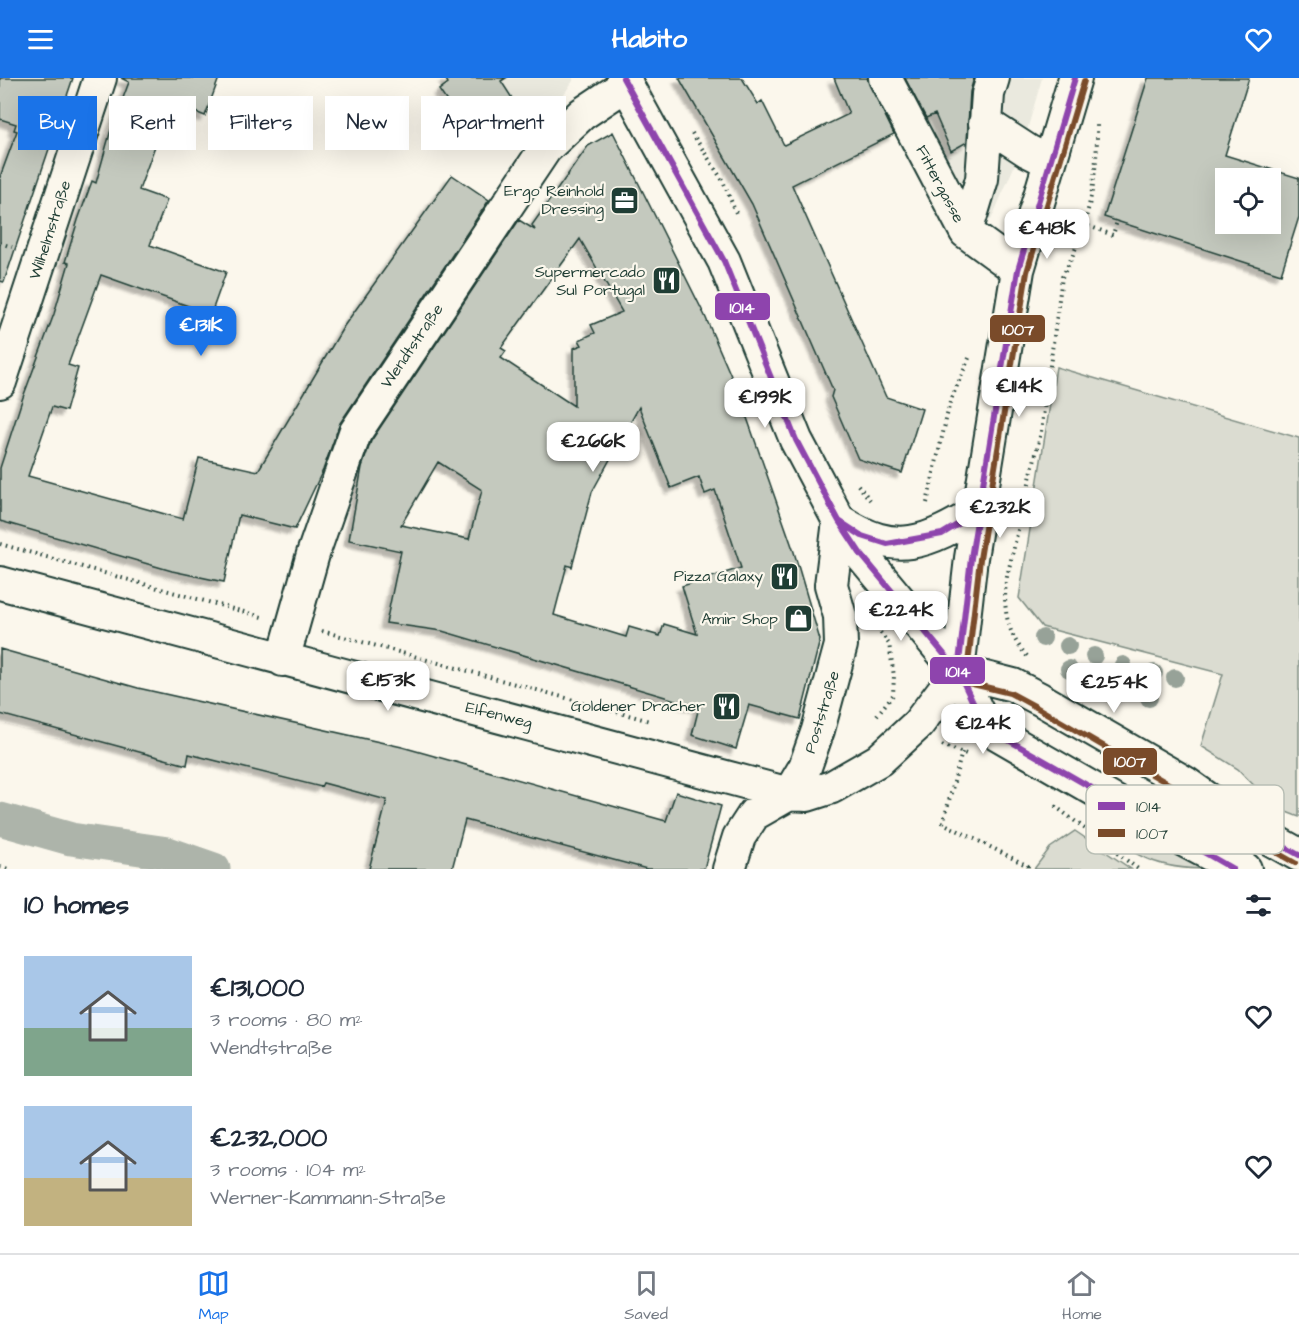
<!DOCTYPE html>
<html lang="en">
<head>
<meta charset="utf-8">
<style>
	body { margin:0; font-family:"Architects Daughter",sans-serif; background:#f6f6f7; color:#1f2937; height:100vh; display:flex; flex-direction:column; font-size:22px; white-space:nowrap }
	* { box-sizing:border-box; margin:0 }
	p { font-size:20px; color:#747a83 }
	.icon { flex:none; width:33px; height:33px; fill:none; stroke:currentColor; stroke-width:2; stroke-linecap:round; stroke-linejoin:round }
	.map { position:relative; height:791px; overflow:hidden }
	.panel { display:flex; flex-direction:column; background:#fff; flex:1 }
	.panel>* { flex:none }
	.top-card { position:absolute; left:18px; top:18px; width:600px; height:54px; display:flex; gap:12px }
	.tools { position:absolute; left:1215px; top:90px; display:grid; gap:12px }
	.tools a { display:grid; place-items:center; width:66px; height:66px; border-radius:0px; background:#fff; box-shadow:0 6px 24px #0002; font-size:30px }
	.price { position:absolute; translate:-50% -51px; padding:0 14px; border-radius:12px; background:#fff; color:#222; font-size:20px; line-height:39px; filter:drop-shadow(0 2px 3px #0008) }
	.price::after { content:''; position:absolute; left:50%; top:36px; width:18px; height:14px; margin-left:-9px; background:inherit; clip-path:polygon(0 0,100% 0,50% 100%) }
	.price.selected { background:#1a73e8; color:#fff }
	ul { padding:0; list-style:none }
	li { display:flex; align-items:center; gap:18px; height:150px; padding:0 24px }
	li span { display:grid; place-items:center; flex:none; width:168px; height:120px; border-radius:0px; color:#555 }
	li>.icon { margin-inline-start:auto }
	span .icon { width:72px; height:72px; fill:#fffc; stroke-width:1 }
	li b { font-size:26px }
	h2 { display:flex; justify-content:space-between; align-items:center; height:72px; padding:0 24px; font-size:26px }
	.chip { padding:0 21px; border-radius:0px; background:#fff; box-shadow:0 6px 24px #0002; font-size:21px; line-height:54px }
	.chip.selected { background:#1a73e8; color:#fff }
	header { display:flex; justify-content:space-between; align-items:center; height:78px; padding:0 24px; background:#1a73e8; color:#fff; font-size:27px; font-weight:800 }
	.menu { display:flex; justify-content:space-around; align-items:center; height:84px; border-top:2px solid #e0e1e3; background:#fff; font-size:16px; color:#747a83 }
	.menu a { display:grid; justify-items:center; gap:3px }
	.menu .selected { color:#1a73e8 }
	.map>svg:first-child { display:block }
	.built { fill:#eae9de }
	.green { fill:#dbdcd1; stroke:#7d8c82; stroke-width:1.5 }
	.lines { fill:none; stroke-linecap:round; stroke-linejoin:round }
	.canal { stroke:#adb4aa; stroke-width:33 }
	.building { fill:#c4c9be; stroke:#1f3d34; stroke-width:1.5; fill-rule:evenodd; filter:url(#shadow) }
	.minor-casing { stroke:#1f3d34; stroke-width:36 }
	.major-casing { stroke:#1f3d34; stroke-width:38 }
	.path { stroke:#1f3d34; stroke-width:4; stroke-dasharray:1.5 4.5; stroke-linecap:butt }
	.minor { stroke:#fbf7ec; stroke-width:32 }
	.major { stroke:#fbf7ec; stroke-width:33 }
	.bus-1-casing { stroke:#fbf7ec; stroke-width:10 }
	.bus-2-casing { stroke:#fbf7ec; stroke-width:10 }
	.bus-1 { stroke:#8e44ad; stroke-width:6 }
	.bus-2 { stroke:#7a4b2a; stroke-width:6 }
	.tree { fill:#97a298 }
	.labels { text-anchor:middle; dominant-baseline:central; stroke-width:4.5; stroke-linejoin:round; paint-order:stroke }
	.street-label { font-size:16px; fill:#1f3d34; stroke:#fbf7ec }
	.poi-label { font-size:16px; fill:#1f3d34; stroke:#fbf7ec; text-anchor:end }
	.key { fill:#fbf7ec; stroke:#b9bfb5; stroke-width:1.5 }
	.key-label { font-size:16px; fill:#1f3d34 }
	.line-badge { stroke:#fbf7ec; stroke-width:2 }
	.badge-label { font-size:16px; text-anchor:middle; font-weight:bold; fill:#fff }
</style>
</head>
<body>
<header><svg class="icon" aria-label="menu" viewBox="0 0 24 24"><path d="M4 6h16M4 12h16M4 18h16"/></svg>Habito<svg class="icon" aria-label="heart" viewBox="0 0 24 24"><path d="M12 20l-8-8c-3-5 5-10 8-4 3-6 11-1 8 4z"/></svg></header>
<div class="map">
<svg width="1299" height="791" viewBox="0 0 1299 791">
	<defs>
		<filter id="shadow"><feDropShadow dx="-5.5" dy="5.5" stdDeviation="1.5" flood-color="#0004"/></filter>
	</defs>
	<rect width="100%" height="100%" fill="#fbf7ec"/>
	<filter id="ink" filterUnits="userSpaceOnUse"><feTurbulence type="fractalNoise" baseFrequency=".0167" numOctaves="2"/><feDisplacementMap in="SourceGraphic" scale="12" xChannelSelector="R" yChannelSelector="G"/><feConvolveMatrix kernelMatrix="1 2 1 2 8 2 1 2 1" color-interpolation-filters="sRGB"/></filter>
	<g filter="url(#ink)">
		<!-- built -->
		<path class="built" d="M445 0H573V3L539 52 512 20 475 45 464 28 454 34 439 12 448 5Z
			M903 0H1042L1022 70 991 142 971 136 910 25Z"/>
		<!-- green -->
		<path class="green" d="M1056 289 1299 360V739L1276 730 1238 691 1201 668 1223 596 1042 549 1019 520Z
			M1094 729 1207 791C1150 791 1135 776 1090 744Z
			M1075 753 1131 791H1034L1050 770Z"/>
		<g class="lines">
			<!-- canal -->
			<path class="canal" d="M0 741 71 761 168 775 214 791"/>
		</g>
		<!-- building -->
		<path class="building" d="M0 0H73L4 204 0 203V99L17 53 14 52 16 46 0 41Z
			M121 0H219L205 38 176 26 155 68 139 112 167 122 150 167 226 194 211 236 101 197 68 287 78 290 66 333 52 329 28 398 183 441 199 380 258 393 344 248 452 97 489 122 340 345 323 392 295 451 239 437 224 504 172 493 0 443V390L22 322 54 236 69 185 65 184 78 142 92 103 96 105 110 55 129 4Z
			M445 0H506L501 3 512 20 475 45 464 28 454 34 439 12 448 5Z
			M679 0H742L758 26 762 23 784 67 849 36 834 0H867L894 56 792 107 886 319 922 331 902 395 858 381 831 319 833 312 752 126Z
			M905 0H974L970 14 967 64 951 73 935 36 926 40Z
			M1148 0H1249L1225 77 1299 100V139L1281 196 1104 139ZM1226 100H1270V146H1226Z
			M613 54 705 238 738 314 794 474 820 562 800 641 749 627 736 671 692 657 699 629 442 553 386 545 401 473 349 462 362 389 371 363 519 142 535 152 532 147 588 68ZM580 161 622 234 591 247 595 255 579 262 582 267 574 270V328L501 280 506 273 501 270ZM639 329 671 410 699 399 705 416 715 412 741 490 682 508 697 556 664 546 660 558 629 549 626 559 554 537 567 487 572 489 592 414ZM438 384 482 412 469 461 401 447Z
			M0 571 138 610 402 669 666 743 676 714 721 728 704 791H647L465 742 452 791H369L387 722 323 705 321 709 189 676 187 687 0 636Z"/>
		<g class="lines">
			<defs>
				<path id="minor" d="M623 0 724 183 796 362 839 443 860 475 958 593 984 648 1161 750 1225 784 1245 791
					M885 0 966 154 1018 192
					M985 45 1028 73 1050 84
					M966 154 982 101 988 16 993 0
					M0 304 100 0
					M840 443C897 480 926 465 980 433
					M0 505 789 716 807 717 832 709 879 682 918 646 958 593 971 480 1018 192 1075 0
					M283 582 313 476 355 355 545 71 582 36 627 6
					M958 593 1013 607 1040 621 1184 704 1240 744 1299 777
					M729 791 739 759 754 736 789 716 805 689 818 652 841 567 840 538 831 507 839 443"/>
				<path id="major" d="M1225 784 1233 791"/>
			</defs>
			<!-- minor casing -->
			<use href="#minor" class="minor-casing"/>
			<!-- major casing -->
			<use href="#major" class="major-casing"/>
			<!-- path -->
			<path class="path" d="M692 55 723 103 736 135
				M1083 146 1113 157 1117 143
				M0 165 12 169
				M858 407 870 422
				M927 425 950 324 969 280
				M0 466 262 539
				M873 545 889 566 894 598 893 617 877 637
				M322 553 650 643
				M1027 578C1007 556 1003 532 1006 503L1041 354 1062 199C1088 152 1098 99 1097 45
				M942 667 966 676
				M962 674 943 745 1028 788 1026 791
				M1055 728 1138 791
				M0 789 9 791"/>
			<!-- minor -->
			<use href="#minor" class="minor"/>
			<!-- major -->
			<use href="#major" class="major"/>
			<defs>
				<path id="bus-1" d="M623 0 724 183 796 362 839 443 860 475 958 593 984 648 1233 791
					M829 425 839 443 862 458 887 466 942 456 980 433
					M958 593 971 480 1018 192 1075 0
					M1195 712 1240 744 1299 777"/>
				<path id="bus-2" d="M967 594 980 481 1027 194 1084 3
					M956 602 1010 615 1036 629 1179 712 1235 751 1295 785"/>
			</defs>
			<!-- bus-1 casing -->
			<use href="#bus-1" class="bus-1-casing"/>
			<!-- bus-2 casing -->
			<use href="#bus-2" class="bus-2-casing"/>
			<!-- bus-1 -->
			<use href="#bus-1" class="bus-1"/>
			<!-- bus-2 -->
			<use href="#bus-2" class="bus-2"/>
		</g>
		<!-- trees -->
		<g class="tree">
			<circle cx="1043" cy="560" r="9"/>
			<circle cx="1068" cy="568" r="9"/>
			<circle cx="1094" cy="578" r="9"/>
			<circle cx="1123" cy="587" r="9"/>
			<circle cx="1069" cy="591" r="9"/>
			<circle cx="1154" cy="595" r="9"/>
			<circle cx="1175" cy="600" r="9"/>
			<circle cx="1092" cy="601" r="9"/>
			<circle cx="1120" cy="611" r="9"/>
			<circle cx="1149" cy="620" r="9"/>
		</g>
	</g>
	<!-- icons -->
	<defs>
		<symbol id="office-square" viewBox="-11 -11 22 22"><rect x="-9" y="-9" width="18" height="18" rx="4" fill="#1f3d34" stroke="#fbf7ec"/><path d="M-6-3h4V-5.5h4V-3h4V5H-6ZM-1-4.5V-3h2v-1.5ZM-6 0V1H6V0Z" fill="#fff"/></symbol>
		<symbol id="restaurant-square" viewBox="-11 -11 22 22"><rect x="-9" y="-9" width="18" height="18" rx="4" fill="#1f3d34" stroke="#fbf7ec"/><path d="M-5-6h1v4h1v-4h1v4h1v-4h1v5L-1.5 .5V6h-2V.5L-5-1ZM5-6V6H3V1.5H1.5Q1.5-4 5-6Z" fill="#fff"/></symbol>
		<symbol id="shop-square" viewBox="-11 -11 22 22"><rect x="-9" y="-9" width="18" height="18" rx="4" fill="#1f3d34" stroke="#fbf7ec"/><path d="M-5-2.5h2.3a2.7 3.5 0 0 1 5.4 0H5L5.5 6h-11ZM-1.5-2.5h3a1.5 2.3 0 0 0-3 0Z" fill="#fff"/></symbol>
	</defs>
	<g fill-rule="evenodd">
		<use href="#office-square" x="608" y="106" width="33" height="33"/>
		<use href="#restaurant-square" x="650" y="186" width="33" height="33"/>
		<use href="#restaurant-square" x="768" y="482" width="33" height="33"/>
		<use href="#shop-square" x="782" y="524" width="33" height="33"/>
		<use href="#restaurant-square" x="710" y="612" width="33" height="33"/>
	</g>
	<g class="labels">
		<!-- street labels -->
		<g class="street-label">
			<text transform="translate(940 106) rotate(62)">Fittergasse</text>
			<text transform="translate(50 152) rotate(-72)">Wilhelmstraße</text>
			<text transform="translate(412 268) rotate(-56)">Wendtstraße</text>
			<text transform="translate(822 634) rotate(-73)">Poststraße</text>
			<text transform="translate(499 637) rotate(14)">Elfenweg</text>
		</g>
		<!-- poi labels -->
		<g class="poi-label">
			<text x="604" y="113">Ergo Reinhold<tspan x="604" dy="18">Dressing</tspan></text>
			<text x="645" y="194">Supermercado<tspan x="645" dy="18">Sul Portugal</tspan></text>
			<text x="763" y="498">Pizza Galaxy</text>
			<text x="778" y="541">Amir Shop</text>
			<text x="705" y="628">Goldener Dracher</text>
		</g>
	</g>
	<!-- legend -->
	<rect x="1086" y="707" width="198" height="69" rx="9" class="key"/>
	<rect x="1098" y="724" width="27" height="8" fill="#8e44ad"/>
	<rect x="1098" y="751" width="27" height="8" fill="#7a4b2a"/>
	<g class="key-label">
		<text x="1136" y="734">1014</text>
		<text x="1136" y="761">1007</text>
	</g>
	<g class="line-badge">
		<rect x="714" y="214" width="57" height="29" rx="6" fill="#8e44ad"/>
		<rect x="989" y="236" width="57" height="29" rx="6" fill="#7a4b2a"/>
		<rect x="929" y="578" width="57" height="29" rx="6" fill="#8e44ad"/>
		<rect x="1102" y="669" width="56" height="29" rx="6" fill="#7a4b2a"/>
	</g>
	<g class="badge-label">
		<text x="742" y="235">1014</text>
		<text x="1018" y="257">1007</text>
		<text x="958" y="599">1014</text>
		<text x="1130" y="689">1007</text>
	</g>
</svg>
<div class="tools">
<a><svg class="icon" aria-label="locate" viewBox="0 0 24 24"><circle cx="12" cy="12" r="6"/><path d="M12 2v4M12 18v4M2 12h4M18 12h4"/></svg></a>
</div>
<b class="price" style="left:1047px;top:182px">€418K</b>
<b class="price selected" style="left:201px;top:279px">€131K</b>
<b class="price" style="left:1019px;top:340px">€114K</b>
<b class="price" style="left:765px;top:351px">€199K</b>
<b class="price" style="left:593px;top:395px">€266K</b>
<b class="price" style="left:1000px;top:461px">€232K</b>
<b class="price" style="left:901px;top:564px">€224K</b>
<b class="price" style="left:388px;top:634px">€153K</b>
<b class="price" style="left:1114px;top:636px">€254K</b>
<b class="price" style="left:983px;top:677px">€124K</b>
<div class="top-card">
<a class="chip selected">Buy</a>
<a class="chip">Rent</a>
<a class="chip">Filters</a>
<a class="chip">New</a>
<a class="chip">Apartment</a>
</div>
</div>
<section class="panel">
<h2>10 homes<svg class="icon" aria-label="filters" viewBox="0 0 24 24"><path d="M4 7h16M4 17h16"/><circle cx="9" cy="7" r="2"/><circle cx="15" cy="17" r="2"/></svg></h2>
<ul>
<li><span style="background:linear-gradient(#a9c7e8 60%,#7fa58c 0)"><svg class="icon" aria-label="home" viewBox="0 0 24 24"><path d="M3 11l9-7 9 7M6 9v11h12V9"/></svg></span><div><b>€131,000</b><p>3 rooms · 80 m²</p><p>Wendtstraße</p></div><svg class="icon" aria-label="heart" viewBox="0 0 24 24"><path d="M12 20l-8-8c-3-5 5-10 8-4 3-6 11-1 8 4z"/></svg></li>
<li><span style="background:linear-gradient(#a9c7e8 60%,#c2b280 0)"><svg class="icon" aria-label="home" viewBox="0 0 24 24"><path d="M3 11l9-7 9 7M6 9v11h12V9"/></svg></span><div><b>€232,000</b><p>3 rooms · 104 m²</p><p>Werner-Kammann-Straße</p></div><svg class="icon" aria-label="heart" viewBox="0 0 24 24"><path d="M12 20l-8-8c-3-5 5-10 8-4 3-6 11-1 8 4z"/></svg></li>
</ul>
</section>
<nav class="menu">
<a class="selected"><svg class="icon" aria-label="map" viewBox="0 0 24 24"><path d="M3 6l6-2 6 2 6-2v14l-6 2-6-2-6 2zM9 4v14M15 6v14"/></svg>Map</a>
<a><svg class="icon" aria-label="saved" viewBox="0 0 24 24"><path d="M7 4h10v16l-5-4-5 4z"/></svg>Saved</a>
<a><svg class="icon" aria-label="home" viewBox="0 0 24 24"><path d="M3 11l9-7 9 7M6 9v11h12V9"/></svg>Home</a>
</nav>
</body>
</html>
